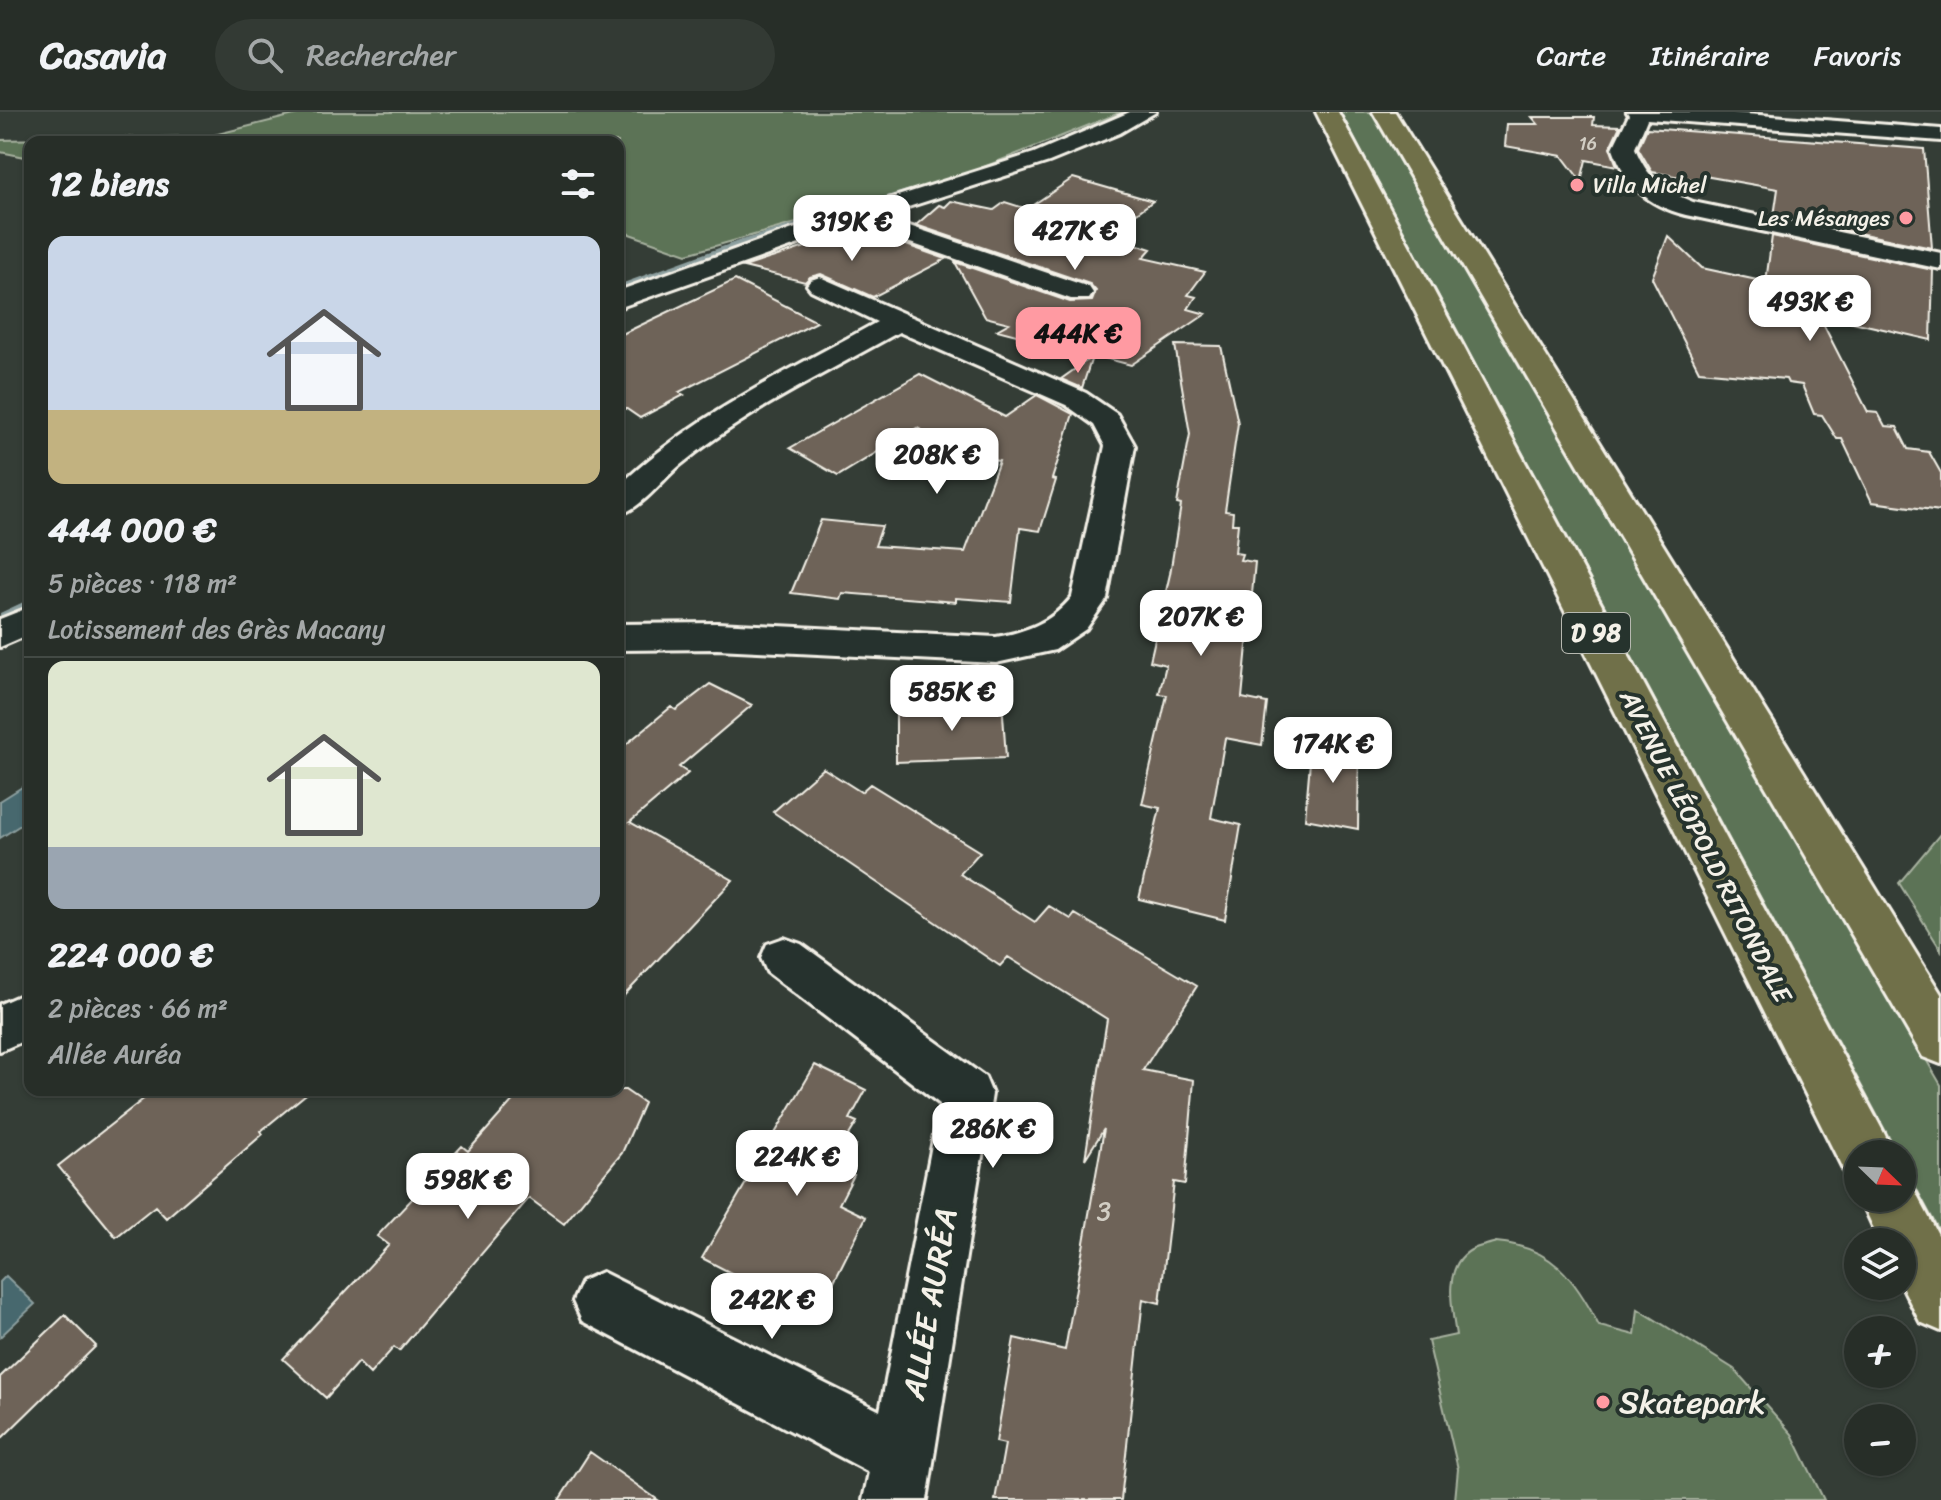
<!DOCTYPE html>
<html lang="fr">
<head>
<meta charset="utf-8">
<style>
	body { margin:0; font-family:Sriracha,sans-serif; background:#333a34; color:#f1f3f6; height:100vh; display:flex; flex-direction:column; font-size:30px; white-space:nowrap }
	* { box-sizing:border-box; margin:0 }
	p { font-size:26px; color:#a4a8a8 }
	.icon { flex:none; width:44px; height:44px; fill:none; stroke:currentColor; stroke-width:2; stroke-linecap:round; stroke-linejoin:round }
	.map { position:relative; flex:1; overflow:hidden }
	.sheet { position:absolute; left:24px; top:24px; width:600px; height:960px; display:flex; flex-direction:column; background:#272e28; border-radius:16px; box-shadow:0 2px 6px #0004,0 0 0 2px #434a45 }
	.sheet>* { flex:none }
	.needle { width:52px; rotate:113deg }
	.controls { position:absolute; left:1844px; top:1028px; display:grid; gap:16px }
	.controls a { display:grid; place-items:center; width:72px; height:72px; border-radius:50%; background:#272e28; box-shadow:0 2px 6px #0004,0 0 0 2px #434a45; font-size:40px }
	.price { position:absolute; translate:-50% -68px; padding:0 18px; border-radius:16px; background:#fff; color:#222; font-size:26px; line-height:52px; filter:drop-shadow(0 2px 4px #0008) }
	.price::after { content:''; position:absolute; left:50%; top:48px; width:24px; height:18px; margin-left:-12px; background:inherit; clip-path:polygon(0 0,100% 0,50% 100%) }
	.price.selected { background:#ff9aa2; color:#111 }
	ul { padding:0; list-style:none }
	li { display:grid; align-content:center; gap:16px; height:424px; padding:0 24px }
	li+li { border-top:2px solid #434a45 }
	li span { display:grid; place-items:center; height:248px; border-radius:16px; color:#555 }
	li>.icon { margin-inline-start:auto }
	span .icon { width:144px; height:144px; fill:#fffc; stroke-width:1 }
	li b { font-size:34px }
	h2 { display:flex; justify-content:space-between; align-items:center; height:96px; padding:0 24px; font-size:34px }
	header { display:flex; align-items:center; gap:48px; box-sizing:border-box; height:112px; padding:0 40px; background:#272e28; border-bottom:2px solid #434a45 }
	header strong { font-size:38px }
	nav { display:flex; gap:44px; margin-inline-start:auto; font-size:28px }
	.search { width:560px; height:72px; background:#333a34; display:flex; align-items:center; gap:20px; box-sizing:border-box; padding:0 28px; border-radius:44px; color:#a4a8a8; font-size:30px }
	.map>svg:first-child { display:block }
	.green { fill:#5c7357; stroke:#a8b2a0; stroke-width:2 }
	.water { fill:#47686e; stroke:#8c9f9f; stroke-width:2 }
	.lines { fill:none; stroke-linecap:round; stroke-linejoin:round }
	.stream { fill:#8c9f9f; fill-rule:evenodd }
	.building { fill:#6e6458; stroke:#f4f1e8; stroke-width:2 }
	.minor-casing { stroke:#f4f1e8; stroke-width:6 }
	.trunk-casing { stroke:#f4f1e8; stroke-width:6 }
	.minor { fill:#26332d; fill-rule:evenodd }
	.trunk { fill:#70704a; fill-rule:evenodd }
	.poi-dot { fill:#ff9aa2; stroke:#26332d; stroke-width:3 }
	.labels { text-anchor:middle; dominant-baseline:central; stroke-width:8; stroke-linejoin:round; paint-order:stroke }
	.far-number-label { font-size:18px; fill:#d2cec4 }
	.far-poi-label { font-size:22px; fill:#f4f1e8; stroke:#26332d; text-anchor:start }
	.shield { fill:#26332d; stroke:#b6b8b0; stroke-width:2 }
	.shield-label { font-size:24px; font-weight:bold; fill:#f4f1e8 }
	.street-label { font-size:26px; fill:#f4f1e8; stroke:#26332d }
	.near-number-label { font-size:26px; fill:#d2cec4 }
	.near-street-label { font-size:32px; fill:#f4f1e8; stroke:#26332d }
	.near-poi-label { font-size:32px; fill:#f4f1e8; stroke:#26332d; text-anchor:start }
</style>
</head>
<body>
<header>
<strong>Casavia</strong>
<div class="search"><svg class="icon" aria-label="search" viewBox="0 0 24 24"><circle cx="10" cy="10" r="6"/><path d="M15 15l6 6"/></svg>Rechercher</div>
<nav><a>Carte</a><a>Itinéraire</a><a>Favoris</a></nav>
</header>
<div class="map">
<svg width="1941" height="1388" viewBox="0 0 1941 1388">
	<rect width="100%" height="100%" fill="#343d36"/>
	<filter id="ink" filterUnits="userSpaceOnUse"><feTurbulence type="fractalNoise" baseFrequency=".0125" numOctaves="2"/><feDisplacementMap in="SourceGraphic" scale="16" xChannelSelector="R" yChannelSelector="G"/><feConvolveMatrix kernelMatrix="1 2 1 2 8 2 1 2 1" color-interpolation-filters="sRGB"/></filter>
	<g filter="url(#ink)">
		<!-- green -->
		<path class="green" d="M306 0H1122L961 64 687 142 618 118V30H384L370 24 348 30H30V46L0 40V28L210 24Z
			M1340 0H1372L1941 973V1122L1902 1050V1042H1898Z
			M1941 721V838L1899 771Z
			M1496 1130C1552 1135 1575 1166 1599 1214L1635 1223 1638 1197 1734 1257 1792 1322 1824 1388H1455L1458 1357 1428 1229 1456 1223C1452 1198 1442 1154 1471 1138 1478 1134 1488 1133 1496 1130Z"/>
		<!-- water -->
		<path class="water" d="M30 670V707L0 726V689Z
			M6 1164 35 1192 0 1225V1170Z"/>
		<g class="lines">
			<!-- stream -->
			<path class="stream" d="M910 77 917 79 744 133 618 179V173L738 129Z
				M30 487V496L0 510V501Z"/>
		</g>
		<!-- building -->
		<path class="building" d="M1532 5H1594L1593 13 1620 14 1610 35 1617 54 1586 48 1581 69 1562 44 1505 34 1507 12H1538Z
			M1647 16 1924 37 1932 136 1774 104 1778 77 1704 64 1703 69 1652 60 1638 36Z
			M1073 66 1153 89 1107 123 1151 137 1143 146 1205 160 1188 183 1196 185 1188 197 1206 202 1131 253 997 218 1009 211 985 205 955 150 1070 190 1092 189 1096 179 1090 172 916 113 939 93 945 95 951 89 994 98 1005 90 1027 97Z
			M845 122 894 133 898 130 946 147 873 185 821 162 810 165 805 170 744 155Z
			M1668 124 1702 156 1766 170 1772 124 1933 158 1931 228 1818 202 1868 300 1878 301 1885 314 1897 315 1908 337 1929 340 1941 361V399L1872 390 1842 327H1837L1822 303 1814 302 1802 273 1788 271 1786 267 1699 259 1652 166Z
			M735 168 817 210 679 280 684 283 640 306 618 291V224Z
			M1175 233 1221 234 1238 311 1225 399 1233 400 1232 412H1238L1235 441 1242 442 1240 448 1255 450 1242 586 1267 591 1262 633 1225 626 1211 706 1241 713 1225 808 1139 787 1160 696 1142 692 1167 583 1159 582 1166 553 1150 549 1170 462 1181 393 1177 392 1190 322Z
			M1092 245 1082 276 1061 267Z
			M920 262 1005 305 1037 283 1073 302 1052 367 1056 368 1040 419 1020 416 1011 490 956 486V490L842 481 840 487 791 481 821 408 882 414 875 434 965 440 999 349 978 346 917 316 838 364 790 336Z
			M710 572 752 593 679 655 688 661 630 710 733 768 618 890V639L671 595 676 598Z
			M1002 588 1006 646 896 650V599L947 597V590Z
			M1312 627 1359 636 1358 717 1305 707Z
			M823 656 861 680 870 672 980 740 960 762 1035 810 1049 794 1071 807 1075 802 1197 874 1143 958 1194 968 1185 1072 1174 1070 1160 1191 1143 1187 1121 1388H995L1005 1332 996 1330 1014 1226 1065 1238 1104 1017 1085 1047 1107 907 1008 845 1000 854 773 700Z
			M815 953 866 978 850 1007 857 1010 846 1028 856 1033 844 1058 854 1063 839 1092 866 1105 832 1173 820 1167 805 1199 702 1146Z
			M155 978H311L261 1019 263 1022 166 1106 155 1094 116 1125 58 1054Z
			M522 978H625L644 991 622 1041 564 1112 529 1086 399 1239 394 1235 370 1262 358 1250 326 1286 283 1247 389 1133 377 1124 462 1034 468 1039Z
			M65 1203 96 1234 0 1328V1265Z
			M590 1340 658 1388H559Z"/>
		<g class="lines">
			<defs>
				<path id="minor" d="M1130 0H1156L1120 21 1049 50 880 104 1089 175 1093 181 1089 187H1071L856 112 618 196V179L790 118 1034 41Z
					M1627 0H1719L1941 17V29L1647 7 1635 36C1647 66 1663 78 1693 90L1941 141V157L1686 103C1646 93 1627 74 1613 36L1629 3Z
					M820 165 1086 281 1117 302 1135 334 1107 487 1086 517 1055 538 996 551 717 537 618 538V512L717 511 996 525C1028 519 1051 511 1072 485L1105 334 1094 313 1066 293 899 220C825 262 745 299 679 354 661 369 641 397 618 403V375C693 303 787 260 877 210L811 178 807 173 811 168Z
					M30 495V522L0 535V507Z
					M784 826 801 832 985 965 992 982 927 1388H863L869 1360 582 1209 573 1189 582 1169 602 1160 880 1299 940 992 767 860 761 846 767 832Z
					M30 879V926L0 939V892Z"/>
				<path id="trunk" d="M1316 0H1338L1885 1023 1893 1042H1858V1066L1845 1061Z
					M1373 0H1395L1941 882V952L1923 945Z
					M1902 1063 1908 1066 1941 1128V1219L1920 1210 1902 1174V1130H1880L1860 1086H1902Z"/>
			</defs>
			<!-- minor casing -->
			<use href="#minor" class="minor-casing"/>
			<!-- trunk casing -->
			<use href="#trunk" class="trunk-casing"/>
			<!-- minor -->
			<use href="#minor" class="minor"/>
			<!-- trunk -->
			<use href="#trunk" class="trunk"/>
		</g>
	</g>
	<!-- markers -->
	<g class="poi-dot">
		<circle cx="1577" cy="73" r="8"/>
		<circle cx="1906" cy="106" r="8"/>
		<circle cx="1603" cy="1290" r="8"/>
	</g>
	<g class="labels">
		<!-- far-number labels -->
		<g class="far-number-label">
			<text x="1588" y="32">16</text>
		</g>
		<!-- far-poi labels -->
		<g class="far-poi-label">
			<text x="1593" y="73">Villa Michel</text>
			<text x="1890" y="106" text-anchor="end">Les Mésanges</text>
		</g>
		<!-- shield labels -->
		<rect class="shield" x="1562" y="501" width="68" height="40" rx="6"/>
		<g class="shield-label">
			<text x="1596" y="521">D 98</text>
		</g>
		<!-- street labels -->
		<g class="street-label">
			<text transform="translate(1706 734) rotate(63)">AVENUE LÉOPOLD RITONDALE</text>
		</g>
		<!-- near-number labels -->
		<g class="near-number-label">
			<text x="1104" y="1099">3</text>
		</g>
		<!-- near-street labels -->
		<g class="near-street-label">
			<text transform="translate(930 1192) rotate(-80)">ALLÉE AURÉA</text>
		</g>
		<!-- near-poi labels -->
		<g class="near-poi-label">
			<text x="1619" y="1290">Skatepark</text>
		</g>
	</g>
</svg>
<div class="controls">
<a><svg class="needle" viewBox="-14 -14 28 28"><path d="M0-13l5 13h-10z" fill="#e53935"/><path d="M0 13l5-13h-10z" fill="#a4a8a8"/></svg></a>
<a><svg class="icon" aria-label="layers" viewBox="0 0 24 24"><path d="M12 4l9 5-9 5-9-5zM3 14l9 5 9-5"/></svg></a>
<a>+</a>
<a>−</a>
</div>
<b class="price" style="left:852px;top:151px">319K €</b>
<b class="price" style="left:1075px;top:160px">427K €</b>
<b class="price" style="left:1810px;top:231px">493K €</b>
<b class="price selected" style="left:1078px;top:263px">444K €</b>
<b class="price" style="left:937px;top:384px">208K €</b>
<b class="price" style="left:1201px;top:546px">207K €</b>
<b class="price" style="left:952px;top:621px">585K €</b>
<b class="price" style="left:1333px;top:673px">174K €</b>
<b class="price" style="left:993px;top:1058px">286K €</b>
<b class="price" style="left:797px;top:1086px">224K €</b>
<b class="price" style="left:468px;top:1109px">598K €</b>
<b class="price" style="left:772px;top:1229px">242K €</b>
<section class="sheet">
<h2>12 biens<svg class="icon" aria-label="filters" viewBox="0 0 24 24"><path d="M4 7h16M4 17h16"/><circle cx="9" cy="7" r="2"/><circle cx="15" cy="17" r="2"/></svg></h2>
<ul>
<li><span style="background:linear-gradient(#c9d6e8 70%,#c2b280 0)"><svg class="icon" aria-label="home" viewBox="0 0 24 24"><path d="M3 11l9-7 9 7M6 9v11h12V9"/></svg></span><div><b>444 000 €</b><p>5 pièces · 118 m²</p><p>Lotissement des Grès Macany</p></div></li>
<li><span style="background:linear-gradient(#dfe7d0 75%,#9aa5b1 0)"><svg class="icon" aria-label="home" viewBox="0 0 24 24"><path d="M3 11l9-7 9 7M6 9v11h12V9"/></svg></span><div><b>224 000 €</b><p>2 pièces · 66 m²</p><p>Allée Auréa</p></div></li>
</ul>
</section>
</div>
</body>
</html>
